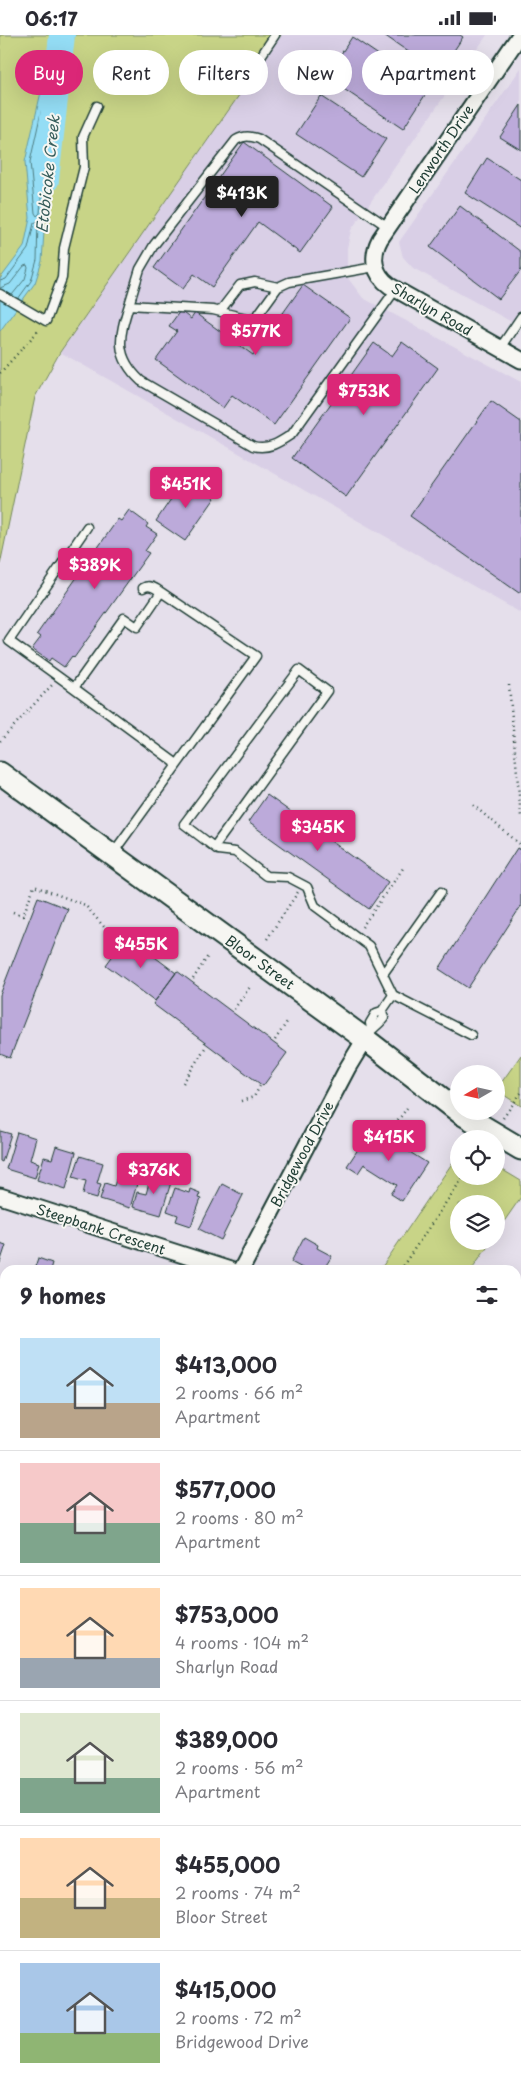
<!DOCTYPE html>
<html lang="en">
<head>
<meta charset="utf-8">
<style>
	body { margin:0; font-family:"Playpen Sans",sans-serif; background:#f2f2f3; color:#2b2b33; height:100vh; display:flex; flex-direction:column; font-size:19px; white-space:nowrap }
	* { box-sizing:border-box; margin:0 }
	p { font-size:16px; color:#7c7c81 }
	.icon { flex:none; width:28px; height:28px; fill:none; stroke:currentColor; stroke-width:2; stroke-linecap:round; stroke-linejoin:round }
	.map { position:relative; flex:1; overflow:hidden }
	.drawer { position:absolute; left:0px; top:1230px; width:521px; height:820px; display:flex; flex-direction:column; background:#fff; border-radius:15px 15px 0 0; box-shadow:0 5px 20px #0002 }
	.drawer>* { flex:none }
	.top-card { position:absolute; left:15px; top:15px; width:491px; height:45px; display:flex; gap:10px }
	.needle { width:32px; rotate:261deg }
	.controls { position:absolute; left:450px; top:1030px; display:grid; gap:10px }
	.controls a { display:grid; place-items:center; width:55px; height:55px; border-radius:50%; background:#fff; box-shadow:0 5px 20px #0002; font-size:25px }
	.price { position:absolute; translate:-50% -42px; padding:0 11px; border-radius:5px; background:#db2777; color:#fff; font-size:16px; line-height:32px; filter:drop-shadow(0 1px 2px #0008) }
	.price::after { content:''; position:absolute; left:50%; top:30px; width:15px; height:11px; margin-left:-8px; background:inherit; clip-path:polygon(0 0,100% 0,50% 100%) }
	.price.selected { background:#222; color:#fff }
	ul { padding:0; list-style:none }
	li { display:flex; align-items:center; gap:15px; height:125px; padding:0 20px }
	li+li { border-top:1px solid #e1e1e2 }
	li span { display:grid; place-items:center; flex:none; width:140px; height:100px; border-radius:0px; color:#555 }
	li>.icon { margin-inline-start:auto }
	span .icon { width:60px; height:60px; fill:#fffc; stroke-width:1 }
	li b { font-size:21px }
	h2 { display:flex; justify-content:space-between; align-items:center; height:60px; padding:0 20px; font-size:21px }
	.tag { padding:0 18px; border-radius:22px; background:#fff; box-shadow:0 5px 20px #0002; font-size:18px; line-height:45px }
	.tag.selected { background:#db2777; color:#fff }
	.status { display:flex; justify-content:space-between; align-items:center; height:35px; padding:0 25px; background:#fff; direction:ltr }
	.status svg { height:14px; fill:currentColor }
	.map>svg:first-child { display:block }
	.built { fill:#d9cfe6 }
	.green { fill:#c8d487; stroke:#74885e }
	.water { fill:#94ddf5; stroke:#659da8 }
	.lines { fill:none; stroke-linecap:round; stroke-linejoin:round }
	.shore { stroke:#4e7d81; stroke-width:1 }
	.river { stroke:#94ddf5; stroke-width:26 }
	.building { fill:#bcaada; stroke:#1f3d34 }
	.service-casing { stroke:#1f3d34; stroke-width:11 }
	.minor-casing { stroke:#1f3d34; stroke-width:19 }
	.secondary-casing { stroke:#1f3d34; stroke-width:25 }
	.path { stroke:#1f3d34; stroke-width:2.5; stroke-dasharray:1 4; stroke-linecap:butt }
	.service { stroke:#f6f6f2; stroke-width:8 }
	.minor { stroke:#f6f6f2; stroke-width:15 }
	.secondary { stroke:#f6f6f2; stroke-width:21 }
	.labels { text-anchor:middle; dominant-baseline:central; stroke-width:4; stroke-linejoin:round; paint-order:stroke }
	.street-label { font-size:14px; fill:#1f3d34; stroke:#f6f6f2 }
	.water-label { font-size:15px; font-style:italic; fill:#365d5b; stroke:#f6f6f2 }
</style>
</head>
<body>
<div class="status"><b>06:17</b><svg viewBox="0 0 49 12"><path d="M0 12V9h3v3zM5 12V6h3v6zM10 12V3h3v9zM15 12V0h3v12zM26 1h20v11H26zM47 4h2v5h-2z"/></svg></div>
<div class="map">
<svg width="521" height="2050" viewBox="0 0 521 2050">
	<rect width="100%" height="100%" fill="#e5dfeb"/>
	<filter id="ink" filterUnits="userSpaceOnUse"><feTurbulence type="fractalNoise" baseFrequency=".02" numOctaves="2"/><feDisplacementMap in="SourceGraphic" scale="10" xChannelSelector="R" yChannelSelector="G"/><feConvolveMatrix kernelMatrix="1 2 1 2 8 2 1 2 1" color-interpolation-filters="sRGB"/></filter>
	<g filter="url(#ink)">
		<!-- built -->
		<path class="built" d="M281 0H487L351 195 347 213V242L363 263 521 347V578L60 317Z
			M521 33V292L413 233 403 222 399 207Z
			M5 1911V2045H390L387 2050H0V1918Z"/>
		<!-- green -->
		<path class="green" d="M0 0H281L60 317 35 362 0 530Z
			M521 1020V1071L496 1055Z
			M459 1118V1141H496V1131L521 1146V1162L496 1198V1169H459V1206H491L471 1235H380Z
			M5 1765V1911L0 1918V1773Z
			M139 2045H382L379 2050H141Z
			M390 2045H463L478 2050H387Z"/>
		<!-- water -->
		<path class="water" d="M54 0H75L52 79 42 226 35 248 0 296V244L24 212 30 183 25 127Z"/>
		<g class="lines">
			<!-- shore -->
			<path class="shore" d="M58 0 30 127 35 178 37 181 40 178 47 78 70 0
				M0 246 6 244 28 214 34 188 38 186 37 225 31 246 18 264
				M0 253 10 249 24 231 27 230 28 233 25 244 12 260"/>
			<!-- river -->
			<path class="river" d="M46 145 62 0"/>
		</g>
		<!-- building -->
		<path class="building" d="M384 0H460L463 2 439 38Z
			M352 2 429 54 403 94 326 42Z
			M321 61 386 104 361 142 296 99Z
			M521 70V115L500 102Z
			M244 107 333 172 300 218 258 187 212 252 194 239 183 254 154 233Z
			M487 123 521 145V194L465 158Z
			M460 171 521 217V235L499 264 430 212Z
			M303 250 350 283 274 390 232 360 223 373 156 325 177 296 169 291 180 276 191 284 195 278 253 320Z
			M402 307 438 333 346 462 292 423 374 308 392 321Z
			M491 366 521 387V555L519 558 410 481Z
			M186 442 215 463 185 506 156 486Z
			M129 475 148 489 146 492 157 499 145 516 149 518 74 623 72 621 64 632 51 623 49 626 32 614 41 602 37 599 118 484 121 486Z
			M267 760 388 847 369 874 248 787Z
			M517 813 521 815V871L468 953 439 934Z
			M38 862 68 874 10 1023 0 1019V960Z
			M127 901 176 938 155 966 106 930Z
			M177 936 287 1018 263 1051 153 969Z
			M372 1093 427 1128 402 1166 391 1159 397 1150 364 1129 358 1138 347 1131Z
			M0 1096 11 1099 2 1127 0 1126Z
			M17 1097 36 1103 30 1125 39 1128 35 1143 6 1134Z
			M56 1111 76 1117 66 1154 37 1145 44 1122 52 1124Z
			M80 1121 103 1128 97 1148 101 1149 97 1163 83 1159 86 1146 73 1142Z
			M121 1129 141 1135 130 1173 100 1164 105 1148 114 1151Z
			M152 1138 172 1144 161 1180 133 1172 137 1157 146 1159Z
			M222 1149 243 1160 221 1205 199 1194Z
			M175 1153 189 1158 190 1154 200 1158 198 1163 201 1164 191 1191 176 1186 178 1180 167 1176Z
			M304 1202 318 1210 317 1213 332 1221 323 1235H306L291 1227Z
			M0 1208 6 1210 0 1228Z
			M38 1223 52 1228 50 1235H34Z
			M2 1309 5 1310V1338L3 1346 0 1345Z
			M0 1487 5 1490V1524L0 1521 2 1516 0 1515Z
			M0 1531 5 1534V1561L0 1558Z
			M521 1634V1723L516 1734V1646Z
			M0 1640 5 1642V1648L0 1659Z
			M5 1671V1688L0 1685V1681Z
			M518 1903 521 1904V2043L516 2042V1911Z"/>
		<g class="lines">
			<defs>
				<path id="service" d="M241 51 275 0
					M375 232 289 247 278 252 257 281 250 284 213 275 129 270 140 234 154 210 236 105C245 100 250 101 259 104L388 192
					M0 259 46 286 62 243 64 213 84 132 83 102 97 71
					M129 270C119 302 114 321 141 346L253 411C269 415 280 407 292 399L396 254
					M220 276 240 250 255 247 278 252
					M500 313 521 282
					M143 553C150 549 155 553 161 557
					M74 653 9 606 87 492
					M214 812 327 656 299 635 184 789 214 812 218 815 235 817 266 841 288 842 307 852 315 871 369 911 393 960
					M113 818 256 621 161 557 137 592 124 583 74 653 177 729
					M383 939 441 857
					M371 994 370 988 376 978 382 976
					M366 1002C371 994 378 991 384 983L382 976 393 960 471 1000"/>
				<path id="minor" d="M520 0 380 204C371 221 373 239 390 251L521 325
					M0 1161 230 1235
					M241 1235 348 1032 365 1004
					M0 1373 5 1375
					M0 1592 5 1595
					M516 1818 521 1820"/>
				<path id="secondary" d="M0 738 365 1004 462 1079 521 1114"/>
			</defs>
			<!-- service casing -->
			<use href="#service" class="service-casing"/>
			<!-- minor casing -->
			<use href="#minor" class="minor-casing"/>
			<!-- secondary casing -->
			<use href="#secondary" class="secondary-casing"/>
			<!-- path -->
			<path class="path" d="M0 338 39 295
				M509 650 521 782
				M0 706 52 650
				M473 770 521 810
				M13 877 23 881 34 851 85 870 105 893
				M362 892 404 832
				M267 904 298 857
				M193 944 208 921
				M234 974 250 952
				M275 1005 287 987
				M183 1048 205 1013
				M241 1066 254 1062 261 1049
				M503 1083 521 1058
				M389 1098 407 1073
				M400 1235 464 1141
				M0 1858 5 1855
				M395 2050 397 2045"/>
			<!-- service -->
			<use href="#service" class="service"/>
			<!-- minor -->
			<use href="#minor" class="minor"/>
			<!-- secondary -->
			<use href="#secondary" class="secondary"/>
		</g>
	</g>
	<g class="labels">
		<!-- street labels -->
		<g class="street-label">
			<text transform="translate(441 114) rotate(-56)">Lenworth Drive</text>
			<text transform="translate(432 274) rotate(30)">Sharlyn Road</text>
			<text transform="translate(260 927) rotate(36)">Bloor Street</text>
			<text transform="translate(302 1119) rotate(-62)">Bridgewood Drive</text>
			<text transform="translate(101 1194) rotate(18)">Steepbank Crescent</text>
		</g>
		<!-- water labels -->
		<g class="water-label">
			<text transform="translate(47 139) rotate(-84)">Etobicoke Creek</text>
		</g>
	</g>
</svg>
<div class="controls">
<a><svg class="needle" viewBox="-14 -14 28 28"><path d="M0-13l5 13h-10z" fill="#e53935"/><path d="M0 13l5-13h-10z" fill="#7c7c81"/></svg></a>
<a><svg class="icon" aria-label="locate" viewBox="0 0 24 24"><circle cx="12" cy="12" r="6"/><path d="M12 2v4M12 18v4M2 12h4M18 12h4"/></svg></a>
<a><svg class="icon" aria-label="layers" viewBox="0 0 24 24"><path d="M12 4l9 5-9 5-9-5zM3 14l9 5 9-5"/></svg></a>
</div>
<b class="price selected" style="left:242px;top:183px">$413K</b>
<b class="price" style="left:256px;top:321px">$577K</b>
<b class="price" style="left:364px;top:381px">$753K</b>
<b class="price" style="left:186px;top:474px">$451K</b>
<b class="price" style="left:95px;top:555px">$389K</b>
<b class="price" style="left:318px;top:817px">$345K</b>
<b class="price" style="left:141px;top:934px">$455K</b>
<b class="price" style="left:389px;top:1127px">$415K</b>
<b class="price" style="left:154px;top:1160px">$376K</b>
<div class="top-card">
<a class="tag selected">Buy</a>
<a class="tag">Rent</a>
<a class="tag">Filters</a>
<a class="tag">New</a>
<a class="tag">Apartment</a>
</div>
<section class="drawer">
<h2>9 homes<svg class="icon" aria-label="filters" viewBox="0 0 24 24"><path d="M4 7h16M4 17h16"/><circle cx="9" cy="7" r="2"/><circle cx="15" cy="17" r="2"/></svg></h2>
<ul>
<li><span style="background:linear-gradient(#bfe0f5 65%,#b9a48a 0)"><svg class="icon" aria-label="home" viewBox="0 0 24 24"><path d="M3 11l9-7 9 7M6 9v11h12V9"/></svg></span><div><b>$413,000</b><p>2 rooms · 66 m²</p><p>Apartment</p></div></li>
<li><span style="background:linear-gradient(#f6c9c9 60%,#7fa58c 0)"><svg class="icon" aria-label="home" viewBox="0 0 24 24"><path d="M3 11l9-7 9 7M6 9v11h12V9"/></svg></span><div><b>$577,000</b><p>2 rooms · 80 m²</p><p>Apartment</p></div></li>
<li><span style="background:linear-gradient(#ffd9b3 70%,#9aa5b1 0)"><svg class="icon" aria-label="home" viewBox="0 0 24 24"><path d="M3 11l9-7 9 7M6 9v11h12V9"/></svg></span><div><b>$753,000</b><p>4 rooms · 104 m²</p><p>Sharlyn Road</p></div></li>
<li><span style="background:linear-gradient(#dfe7d0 65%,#7fa58c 0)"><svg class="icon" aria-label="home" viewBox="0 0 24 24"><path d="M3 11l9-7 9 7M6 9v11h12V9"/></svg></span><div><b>$389,000</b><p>2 rooms · 56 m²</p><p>Apartment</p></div></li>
<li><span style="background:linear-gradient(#ffd9b3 60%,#c2b280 0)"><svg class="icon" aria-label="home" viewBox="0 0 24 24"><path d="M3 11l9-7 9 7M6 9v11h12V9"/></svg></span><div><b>$455,000</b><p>2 rooms · 74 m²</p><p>Bloor Street</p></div></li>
<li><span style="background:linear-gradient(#a9c7e8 70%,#8fb573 0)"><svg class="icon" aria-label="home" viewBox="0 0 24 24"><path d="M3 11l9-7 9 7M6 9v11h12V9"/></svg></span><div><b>$415,000</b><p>2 rooms · 72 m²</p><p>Bridgewood Drive</p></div></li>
</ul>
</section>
</div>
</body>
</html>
